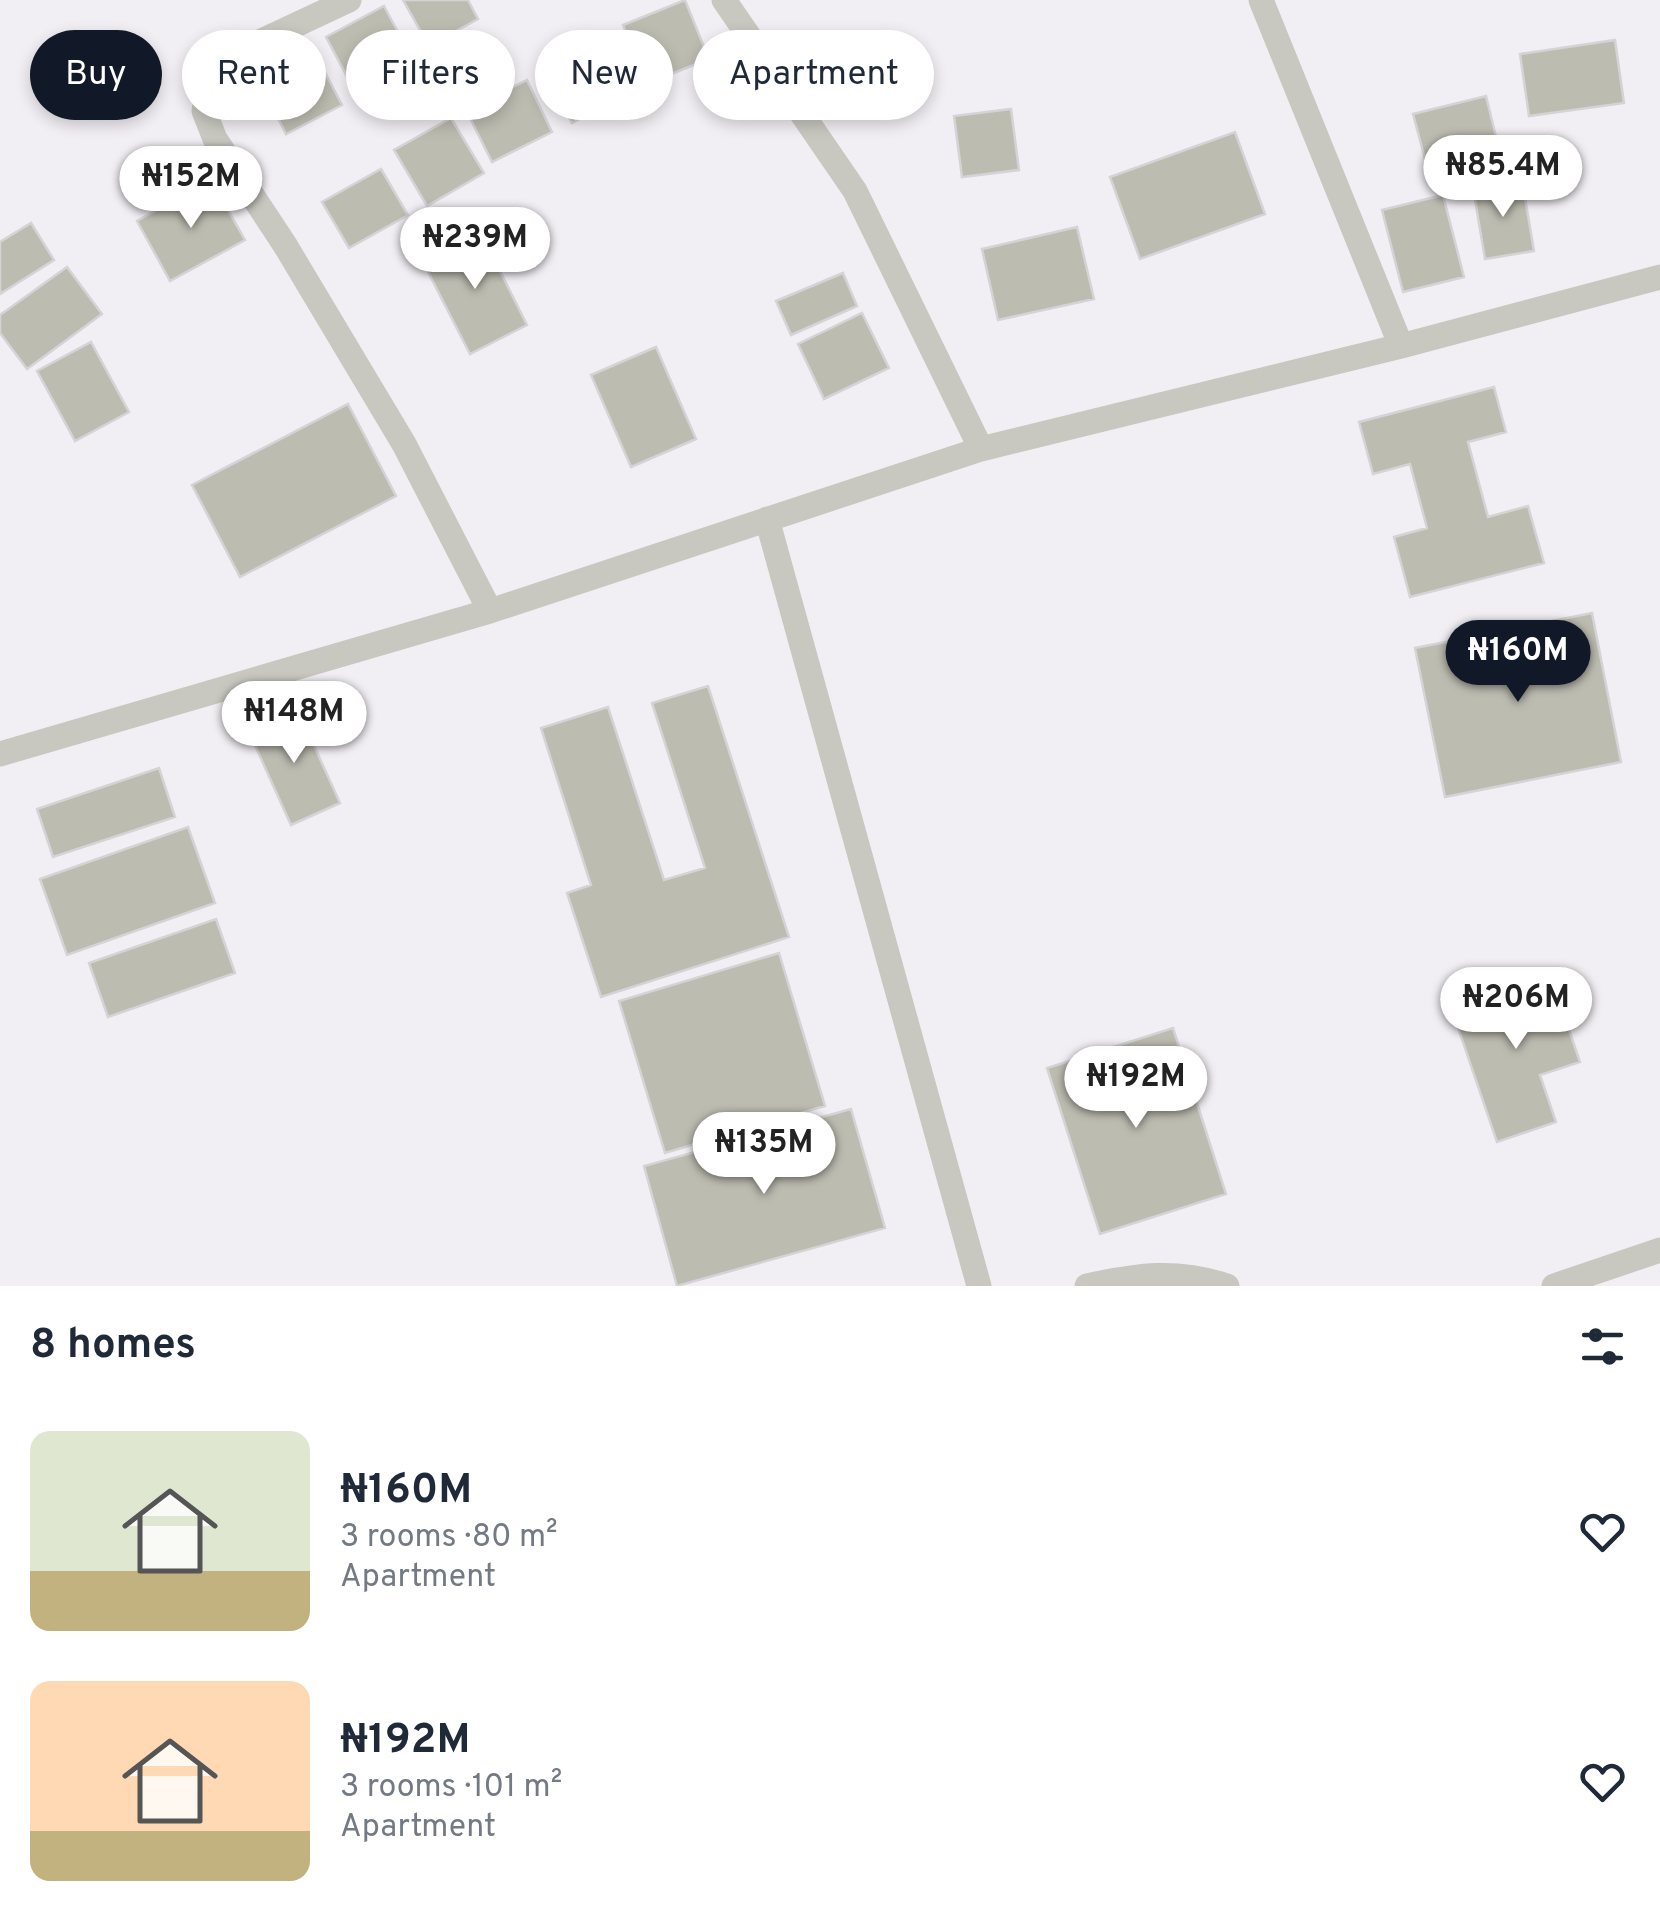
<!DOCTYPE html>
<html lang="en">
<head>
<meta charset="utf-8">
<style>
	body { margin:0; font-family:Overpass,sans-serif; background:#f6f6f7; color:#1f2937; height:100vh; display:flex; flex-direction:column; font-size:38px; white-space:nowrap }
	* { box-sizing:border-box; margin:0 }
	p { font-size:32px; color:#747a83 }
	.icon { flex:none; width:55px; height:55px; fill:none; stroke:currentColor; stroke-width:2; stroke-linecap:round; stroke-linejoin:round }
	.map { position:relative; height:1286px; overflow:hidden }
	.drawer { display:flex; flex-direction:column; background:#fff; flex:1 }
	.drawer>* { flex:none }
	.guide { position:absolute; left:30px; top:30px; width:1000px; height:90px; display:flex; gap:20px }
	.price { position:absolute; translate:-50% -85px; padding:0 22px; border-radius:35px; background:#fff; color:#222; font-size:32px; line-height:65px; filter:drop-shadow(0 2px 5px #0008) }
	.price::after { content:''; position:absolute; left:50%; top:60px; width:30px; height:22px; margin-left:-15px; background:inherit; clip-path:polygon(0 0,100% 0,50% 100%) }
	.price.on { background:#111827; color:#fff }
	ul { padding:0; list-style:none }
	li { display:flex; align-items:center; gap:30px; height:250px; padding:0 30px }
	li span { display:grid; place-items:center; flex:none; width:280px; height:200px; border-radius:20px; color:#555 }
	li>.icon { margin-inline-start:auto }
	span .icon { width:120px; height:120px; fill:#fffc; stroke-width:1 }
	li b { font-size:42px }
	h2 { display:flex; justify-content:space-between; align-items:center; height:120px; padding:0 30px; font-size:42px }
	.tag { padding:0 35px; border-radius:45px; background:#fff; box-shadow:0 5px 15px #0003; font-size:35px; line-height:90px }
	.tag.on { background:#111827; color:#fff }
	.map>svg:first-child { display:block }
	.building { fill:#bdbcb1; stroke:#d4d3d5; stroke-width:2.5 }
	.lines { fill:none; stroke-linecap:round; stroke-linejoin:round }
	.street { stroke:#c8c8c1; stroke-width:25 }
</style>
</head>
<body>
<div class="map">
<svg width="1660" height="1286" viewBox="0 0 1660 1286">
	<rect width="100%" height="100%" fill="#f2eff4"/>
	<!-- building -->
	<path class="building" d="M403 0H468L478 19 429 46Z
		M685 0 709 59 646 84 623 25Z
		M384 6 409 53 351 84 326 37Z
		M601 37 631 91 572 123 543 69Z
		M1615 40 1624 103 1529 116 1520 54Z
		M315 53 342 105 286 134 259 81Z
		M527 80 552 132 492 162 466 110Z
		M1486 96 1498 145 1426 163 1413 114Z
		M1011 109 1019 170 962 177 954 116Z
		M451 118 484 173 427 206 394 150Z
		M1235 132 1265 214 1140 259 1110 177Z
		M381 169 408 215 349 248 322 202Z
		M211 180 245 240 170 281 137 221Z
		M1522 180 1534 251 1485 259 1473 188Z
		M1443 195 1464 277 1403 292 1382 210Z
		M31 223 54 260 0 294V242Z
		M1077 227 1094 299 998 320 982 249Z
		M480 231 527 325 470 354 422 260Z
		M67 267 102 314 27 369 0 333V315Z
		M843 273 857 306 791 335 776 301Z
		M862 313 889 368 824 399 798 344Z
		M91 342 129 412 75 441 37 371Z
		M656 347 696 439 631 467 591 375Z
		M1494 387 1506 432 1468 442 1488 517 1528 506 1544 563 1410 597 1394 537 1427 528 1410 464 1373 474 1359 422Z
		M348 404 396 496 240 577 192 485Z
		M1592 613 1621 762 1445 797 1415 648Z
		M708 686 789 937 601 997 567 893 591 885 541 728 608 707 664 880 705 868 652 703Z
		M297 708 340 803 291 825 248 730Z
		M159 768 175 817 53 857 37 809Z
		M188 827 215 903 67 955 40 879Z
		M216 919 235 973 108 1017 89 963Z
		M779 953 825 1106 665 1153 619 1001Z
		M1550 974 1580 1062 1540 1075 1556 1122 1497 1142 1451 1007Z
		M1173 1028 1226 1194 1100 1234 1047 1068Z
		M851 1109 885 1228 677 1286 644 1166Z"/>
	<g class="lines">
		<!-- street -->
		<path class="street" d="M349 0 249 47 209 78 204 111 215 139 285 245 404 444 490 611
			M724 0 855 191 981 449
			M1261 0 1401 346
			M767 519 979 1286
			M0 754 490 611 981 449 1401 346 1660 277
			M1087 1286C1137 1275 1177 1269 1227 1286
			M1554 1286 1660 1250"/>
	</g>
</svg>
<b class="price" style="left:1503px;top:220px">₦85.4M</b>
<b class="price" style="left:191px;top:231px">₦152M</b>
<b class="price" style="left:475px;top:292px">₦239M</b>
<b class="price on" style="left:1518px;top:705px">₦160M</b>
<b class="price" style="left:294px;top:766px">₦148M</b>
<b class="price" style="left:1516px;top:1052px">₦206M</b>
<b class="price" style="left:1136px;top:1131px">₦192M</b>
<b class="price" style="left:764px;top:1197px">₦135M</b>
<div class="guide">
<a class="tag on">Buy</a>
<a class="tag">Rent</a>
<a class="tag">Filters</a>
<a class="tag">New</a>
<a class="tag">Apartment</a>
</div>
</div>
<section class="drawer">
<h2>8 homes<svg class="icon" aria-label="filters" viewBox="0 0 24 24"><path d="M4 7h16M4 17h16"/><circle cx="9" cy="7" r="2"/><circle cx="15" cy="17" r="2"/></svg></h2>
<ul>
<li><span style="background:linear-gradient(#dfe7d0 70%,#c2b280 0)"><svg class="icon" aria-label="home" viewBox="0 0 24 24"><path d="M3 11l9-7 9 7M6 9v11h12V9"/></svg></span><div><b>₦160M</b><p>3 rooms · 80 m²</p><p>Apartment</p></div><svg class="icon" aria-label="heart" viewBox="0 0 24 24"><path d="M12 20l-8-8c-3-5 5-10 8-4 3-6 11-1 8 4z"/></svg></li>
<li><span style="background:linear-gradient(#ffd9b3 75%,#c2b280 0)"><svg class="icon" aria-label="home" viewBox="0 0 24 24"><path d="M3 11l9-7 9 7M6 9v11h12V9"/></svg></span><div><b>₦192M</b><p>3 rooms · 101 m²</p><p>Apartment</p></div><svg class="icon" aria-label="heart" viewBox="0 0 24 24"><path d="M12 20l-8-8c-3-5 5-10 8-4 3-6 11-1 8 4z"/></svg></li>
</ul>
</section>
</body>
</html>
